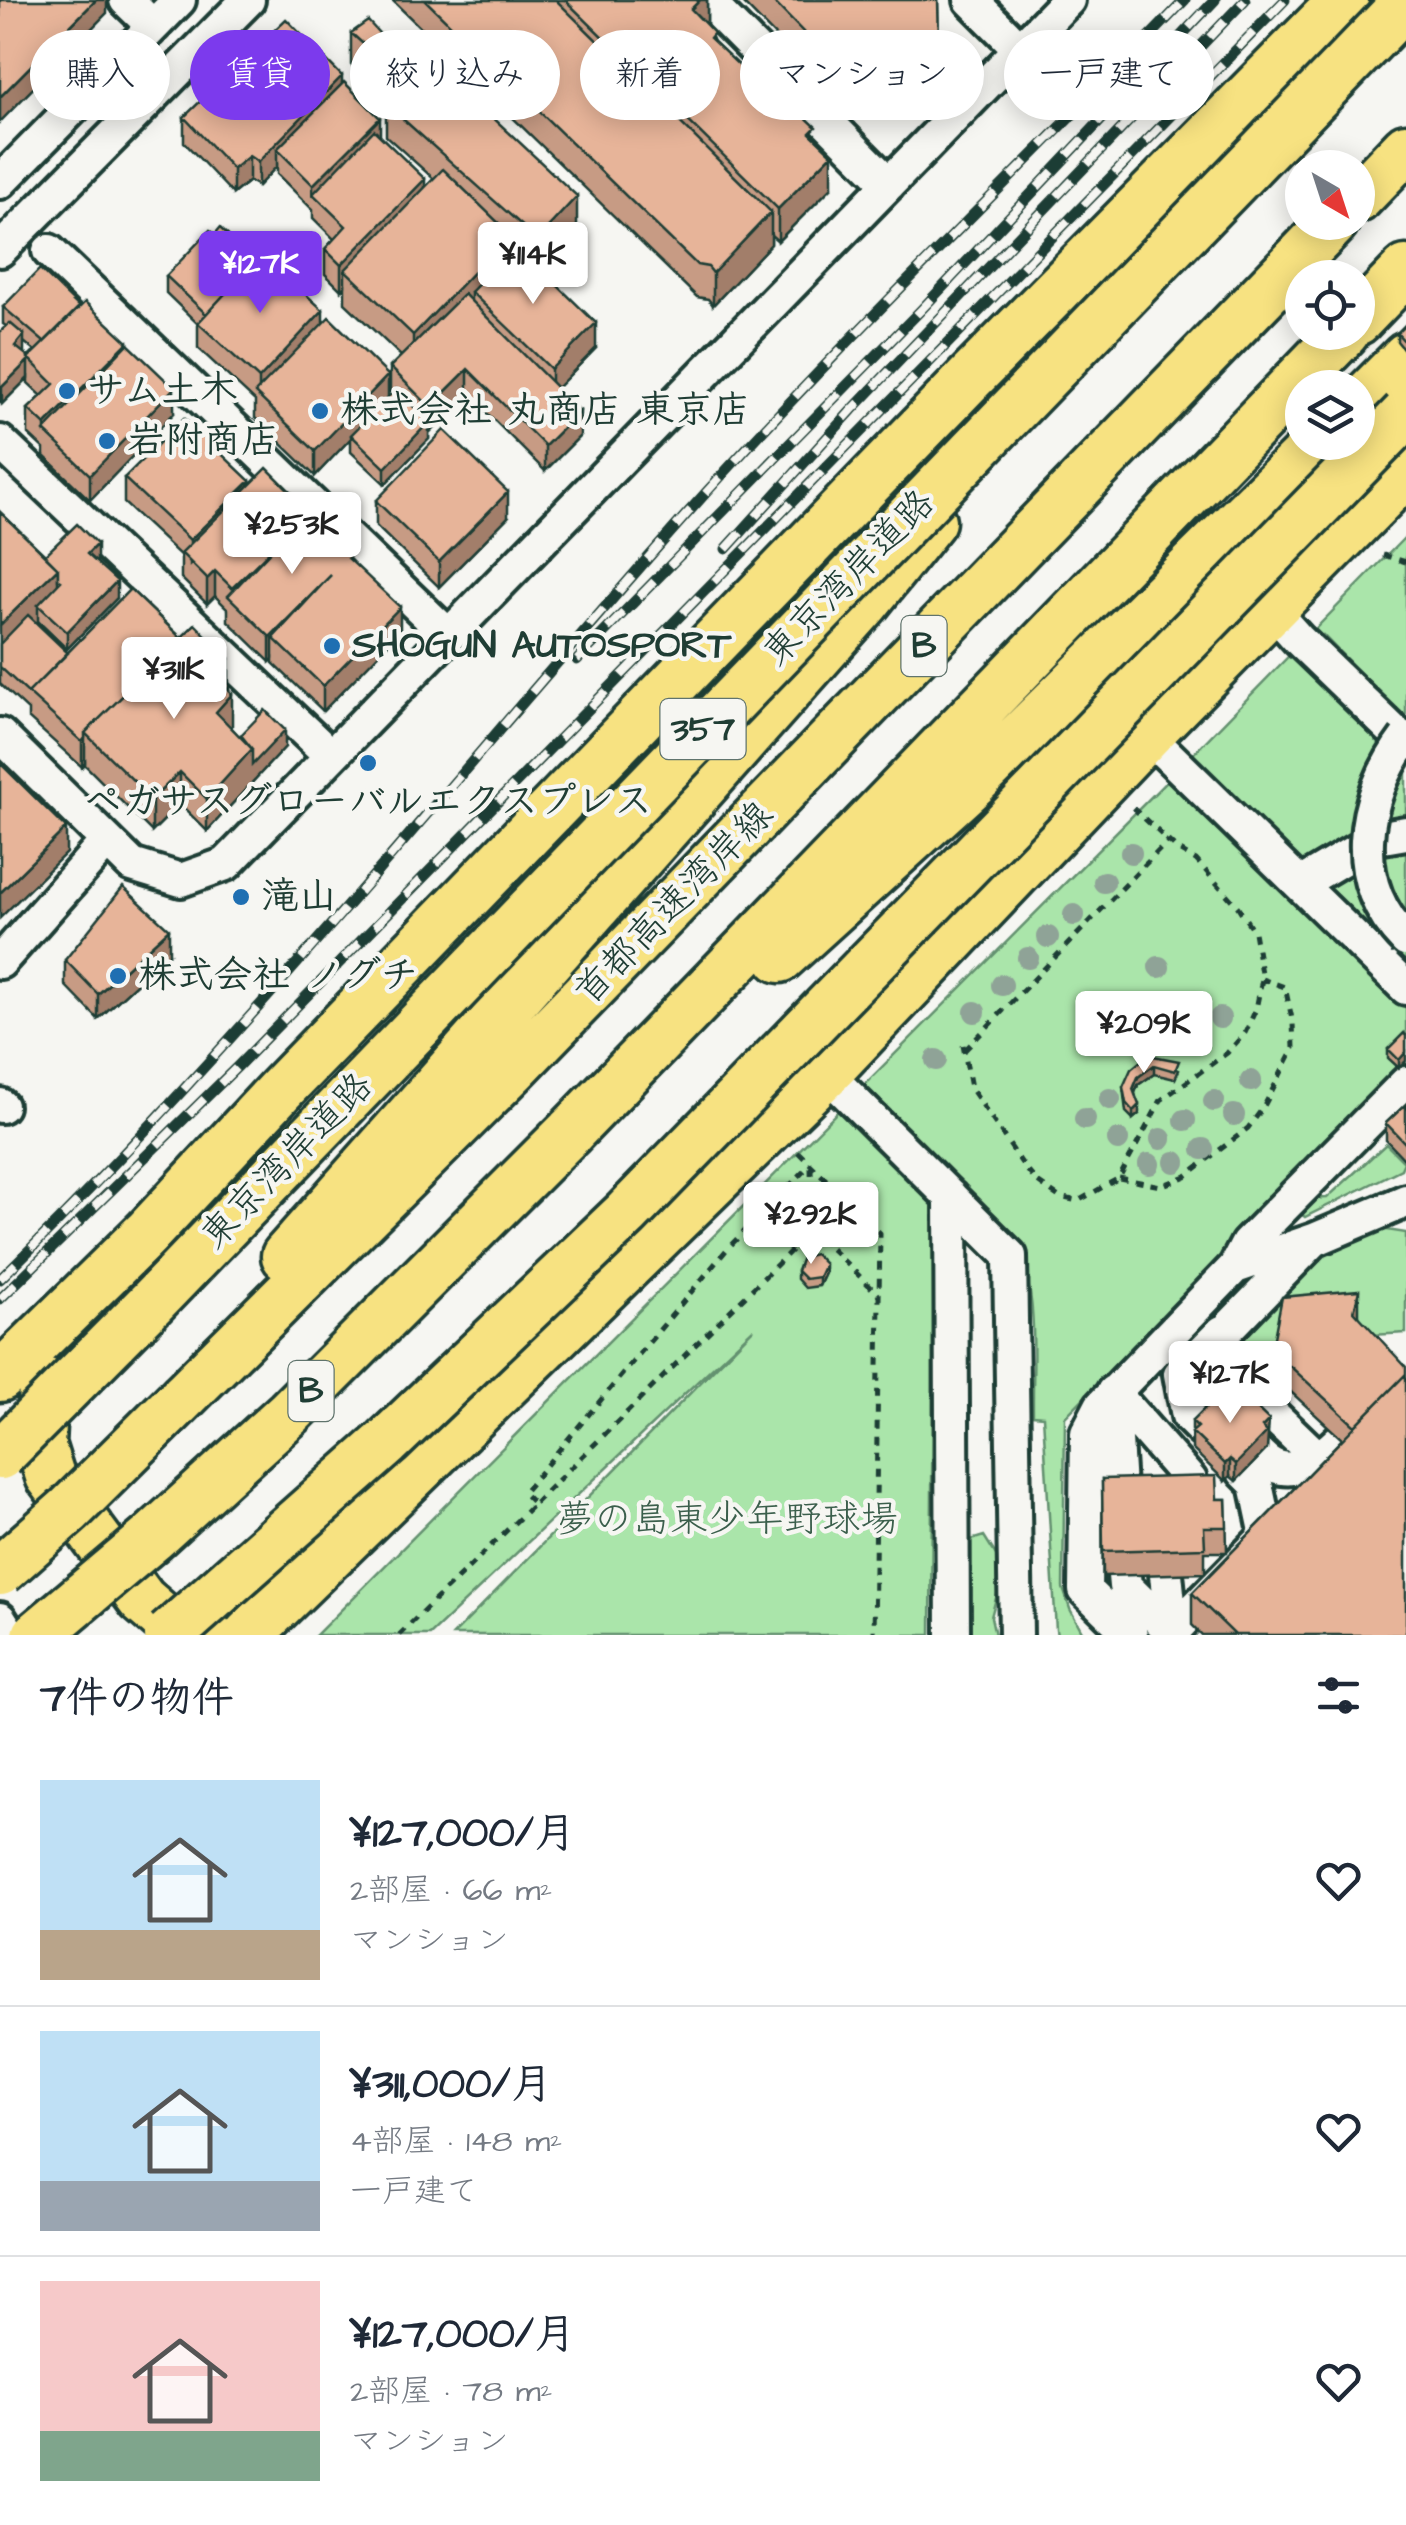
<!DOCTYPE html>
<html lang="ja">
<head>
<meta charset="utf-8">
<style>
	body { margin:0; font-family:"Architects Daughter","Klee One",sans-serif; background:#f6f6f7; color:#1f2937; height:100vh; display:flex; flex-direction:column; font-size:38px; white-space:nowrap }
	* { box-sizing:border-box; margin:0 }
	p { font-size:32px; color:#747a83 }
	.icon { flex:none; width:55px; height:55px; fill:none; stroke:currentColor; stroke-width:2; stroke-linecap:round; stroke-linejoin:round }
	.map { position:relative; height:1635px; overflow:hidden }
	.details { display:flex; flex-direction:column; background:#fff; flex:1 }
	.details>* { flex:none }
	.top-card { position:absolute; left:30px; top:30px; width:1348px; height:90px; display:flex; gap:20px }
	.needle { width:65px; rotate:141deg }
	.tools { position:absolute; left:1285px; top:150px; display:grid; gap:20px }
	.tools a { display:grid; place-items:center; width:90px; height:90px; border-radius:50%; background:#fff; box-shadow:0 5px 25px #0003; font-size:50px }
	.price { position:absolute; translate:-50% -85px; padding:0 22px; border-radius:10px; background:#fff; color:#222; font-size:32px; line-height:65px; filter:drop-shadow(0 2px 5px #0008) }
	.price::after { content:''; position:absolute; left:50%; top:60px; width:30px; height:22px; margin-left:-15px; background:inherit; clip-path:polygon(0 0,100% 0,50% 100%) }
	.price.current { background:#7c3aed; color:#fff }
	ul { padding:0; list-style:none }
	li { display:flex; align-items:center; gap:30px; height:250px; padding:0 40px }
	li+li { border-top:2px solid #e0e1e3 }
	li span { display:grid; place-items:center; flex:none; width:280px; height:200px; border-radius:0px; color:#555 }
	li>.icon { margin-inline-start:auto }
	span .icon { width:120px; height:120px; fill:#fffc; stroke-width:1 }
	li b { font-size:42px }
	h2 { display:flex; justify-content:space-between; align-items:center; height:120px; padding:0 40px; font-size:42px }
	.pill { padding:0 35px; border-radius:45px; background:#fff; box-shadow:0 5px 25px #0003; font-size:35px; line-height:90px }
	.pill.current { background:#7c3aed; color:#fff }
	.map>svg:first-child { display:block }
	.green { fill:#aae5aa; stroke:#64916f; stroke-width:2.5 }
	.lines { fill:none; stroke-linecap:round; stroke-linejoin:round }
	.minor-casing { stroke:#1f3d34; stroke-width:40 }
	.highway-casing { stroke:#1f3d34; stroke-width:55 }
	.path { stroke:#1f3d34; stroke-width:5; stroke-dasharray:8 8; stroke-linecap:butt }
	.minor { stroke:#f6f6f2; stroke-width:32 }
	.highway { stroke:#f7e281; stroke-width:48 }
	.rail-casing { stroke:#1f3d34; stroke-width:11 }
	.rail { stroke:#f6f6f2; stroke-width:8; stroke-dasharray:22; stroke-linecap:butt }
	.minor-bridge-casing { stroke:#1f3d34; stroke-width:40; stroke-linecap:butt }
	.highway-bridge-casing { stroke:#1f3d34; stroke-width:55; stroke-linecap:butt }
	.minor-bridge { stroke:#f6f6f2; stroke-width:32 }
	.highway-bridge { stroke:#f7e281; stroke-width:48 }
	.tree { fill:#8fa397 }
	.wall { fill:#c79b84; stroke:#1f3d34; stroke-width:2.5; fill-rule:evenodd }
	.shaded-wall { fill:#a27e6b; stroke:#1f3d34; stroke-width:2.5 }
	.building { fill:#e7b499; stroke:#1f3d34; stroke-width:2.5 }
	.poi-dot { fill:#1f6fb2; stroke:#f6f6f2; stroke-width:4 }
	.labels { text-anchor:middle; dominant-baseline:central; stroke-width:9; stroke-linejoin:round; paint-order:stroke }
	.shield { fill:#f6f6f2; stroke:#60746d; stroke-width:2.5 }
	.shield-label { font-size:35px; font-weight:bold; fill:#1f3d34 }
	.poi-label { font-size:38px; font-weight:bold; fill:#1f3d34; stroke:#f6f6f2; text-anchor:start }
	.street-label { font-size:38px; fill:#1f3d34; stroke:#f6f6f2 }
	.park-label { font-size:38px; fill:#3b5f4c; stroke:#f6f6f2 }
</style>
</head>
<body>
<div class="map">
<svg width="1406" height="1635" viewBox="0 0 1406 1635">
	<rect width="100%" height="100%" fill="#f6f6f2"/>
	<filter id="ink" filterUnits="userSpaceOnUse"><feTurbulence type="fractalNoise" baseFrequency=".01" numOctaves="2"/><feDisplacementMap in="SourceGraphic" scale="20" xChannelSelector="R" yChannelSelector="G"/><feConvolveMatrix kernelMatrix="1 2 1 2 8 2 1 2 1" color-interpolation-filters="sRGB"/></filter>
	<g filter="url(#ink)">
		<!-- green -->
		<path class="green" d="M1406 536V716L1404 718 1323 635 1300 657 1406 761V822L1317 863 1297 864 1175 781 1406 1008V1070L1065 1417 1063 1588 1070 1609 1084 1635H1057L1056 1630 1043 1416 1033 1415C1032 1354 1041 1289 1011 1234L872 1093 849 1117 934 1201 931 1635H453L753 1329 430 1635H316L1158 790Z
			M1392 845H1406V971L1327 893V885Z
			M1386 1144 1404 1162 1401 1169 1305 1217 1298 1212 1307 1199 1327 1198Z
			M1381 1229 1406 1233V1333L1354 1336 1358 1315 1268 1390C1252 1373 1234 1357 1247 1333L1323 1254Z
			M984 1536 1004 1568 991 1617 995 1635H971V1540Z"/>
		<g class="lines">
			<defs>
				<path id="minor" d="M126 0 153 26
					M706 0 889 184
					M971 0 1020 49
					M0 182 179 0
					M0 250 248 0
					M49 251 449 636
					M0 442 331 756
					M1271 609 1298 639 1406 743
					M0 735 132 865 181 880 226 864 1068 0
					M1147 735 1406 988
					M1300 884 1377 838 1406 833
					M0 962 107 841
					M826 1073 1010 1256 1016 1635
					M0 1105 1 1106
					M951 1197 953 1635
					M1235 1267 1247 1244 1406 1083
					M1113 1392 1190 1480 1191 1502
					M1113 1392 1120 1504
					M1201 1429 1188 1416 1180 1374 1222 1332
					M1261 1456C1288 1484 1321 1459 1342 1438
					M1320 1460 1223 1367 1215 1350 1217 1340 1314 1240 1406 1201
					M1166 1574 1172 1632
					M1124 1575 1125 1586 1175 1635
					M0 1619 10 1635
					M1172 1632 1260 1542 1266 1531 1256 1484 1244 1472
					M1131 1635 1085 1590 1087 1433 1101 1406 1235 1267 1314 1240"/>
				<path id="highway" d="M1358 198 1406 148
					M1358 320 1406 270
					M1358 405 1406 357
					M780 958 974 782 1319 442
					M570 1132 1345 332
					M286 1256 866 602 931 521
					M0 1377 147 1233 280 1090 970 378 1344 0
					M47 1383 43 1388 40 1444 50 1476 142 1600 164 1619 208 1635
					M184 1396 513 1069 1334 222
					M248 1635 826 1073 1147 735 1406 472"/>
			</defs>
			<!-- minor casing -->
			<use href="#minor" class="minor-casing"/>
			<!-- highway casing -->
			<use href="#highway" class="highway-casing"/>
			<!-- path -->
			<path class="path" d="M1383 555 1406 562
				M963 1045 971 1088 1023 1165 1036 1181 1059 1197 1078 1201 1119 1178 1161 1100 1227 1053 1245 1033 1256 1009 1262 979 1254 932 1238 907 1196 860 1177 849 1132 807
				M965 1050 1168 841
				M798 1152 880 1233 874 1635
				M811 1167 812 1230
				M1119 1178 1161 1186 1186 1176 1248 1128 1263 1108 1294 1048 1293 1023 1285 987 1262 979
				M535 1503 812 1230 879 1295
				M399 1635 534 1504 523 1493 728 1248 811 1164"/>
			<!-- minor -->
			<use href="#minor" class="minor"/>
			<!-- highway -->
			<use href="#highway" class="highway"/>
			<defs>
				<path id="rail" d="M726 549 852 410 1245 0
					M577 660 920 311 1215 0
					M0 1279C245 1040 459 771 685 516 844 338 1019 172 1185 0
					M0 1299 238 1066 1285 0"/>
			</defs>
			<!-- rail casing -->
			<use href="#rail" class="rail-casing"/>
			<!-- rail -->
			<use href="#rail" class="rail"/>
			<defs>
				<path id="minor-bridge" d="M1406 738C1360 799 1348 883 1406 940"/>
				<path id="highway-bridge" d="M0 1455 152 1302 1406 3
					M0 1571 69 1510 184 1396
					M37 1635 152 1538 289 1413 570 1132
					M169 1635 387 1442 626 1214 1406 414"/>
			</defs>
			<!-- minor-bridge casing -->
			<use href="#minor-bridge" class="minor-bridge-casing"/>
			<!-- highway-bridge casing -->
			<use href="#highway-bridge" class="highway-bridge-casing"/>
			<!-- minor-bridge -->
			<use href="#minor-bridge" class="minor-bridge"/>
			<!-- highway-bridge -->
			<use href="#highway-bridge" class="highway-bridge"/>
		</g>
		<!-- trees -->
		<g class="tree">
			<circle cx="1131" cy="853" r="11"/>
			<circle cx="1104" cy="882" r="11"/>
			<circle cx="1074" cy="915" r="11"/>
			<circle cx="1048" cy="937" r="11"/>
			<circle cx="1028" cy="958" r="11"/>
			<circle cx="1159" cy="967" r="11"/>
			<circle cx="1002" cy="985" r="11"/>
			<circle cx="975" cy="1012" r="11"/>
			<circle cx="1220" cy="1018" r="11"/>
			<circle cx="1087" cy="1038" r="11"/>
			<circle cx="936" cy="1060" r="11"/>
			<circle cx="1251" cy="1081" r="11"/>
			<circle cx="1110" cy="1099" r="11"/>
			<circle cx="1214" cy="1101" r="11"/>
			<circle cx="1234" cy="1115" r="11"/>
			<circle cx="1085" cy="1119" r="11"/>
			<circle cx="1185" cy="1120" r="11"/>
			<circle cx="1161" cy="1139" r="11"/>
			<circle cx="1118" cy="1140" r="11"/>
			<circle cx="1203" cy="1149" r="11"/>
			<circle cx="1175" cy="1162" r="11"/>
			<circle cx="1149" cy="1164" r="11"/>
		</g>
		<!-- wall -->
		<path class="wall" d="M392 0H707V25L714 42 816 138 832 187 778 241 771 235V244L713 305 708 299 697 297Z
			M740 0H938L939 73 899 114 877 90 852 114Z
			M351 33 389 44 577 228 539 268 596 348 557 388 580 436 545 471 468 394 430 432 429 431V439L385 484 351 452V438L315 476 255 418V401L198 348V324L166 293V276L235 253 250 267 323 324 388 397 392 394 390 392V367L401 356 345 303V286L341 290 325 274V249L334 239 313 218V210L277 174V166L258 186 249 181 233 194 184 142V117L342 84 380 136 425 188 434 179 386 136V115L374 101V85L351 65Z
			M3 307H79L128 344 174 413 90 500 44 456V449L28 434V409L42 396 28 383V378L2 404 0 402V332L6 326 3 324ZM24 342 35 351 29 357 23 353Z
			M1406 324V352L1397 341V333Z
			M124 478 250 485 310 517 350 560 400 632 323 711 273 663V659L270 662 228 621V609L215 596 207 604 181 578V556L124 503Z
			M376 501 508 517 439 587 376 526Z
			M0 512 45 555 97 561 95 562 117 598 67 649 38 621 36 622 68 653 229 691 231 727 241 738V735L285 747 207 831 180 804 152 832 85 765V763L82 767 28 718V710L0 684Z
			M169 954 98 1019 65 985V960Z
			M1406 1036 1399 1068 1388 1058V1049Z
			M1148 1055 1179 1070 1175 1079 1154 1074 1138 1085 1135 1093 1139 1114 1133 1119 1126 1112 1123 1087Z
			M1406 1104V1161L1386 1140V1123Z
			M797 1271 825 1273 819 1286 805 1288 797 1279Z
			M1359 1316 1406 1635H1202L1192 1625V1593L1342 1439 1290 1391 1268 1393V1368Z
			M1192 1421 1269 1437 1267 1439V1449L1236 1481 1230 1476 1225 1481 1192 1449Z
			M1102 1479 1217 1499H1226L1227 1552H1205V1573L1103 1576Z"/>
		<!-- shaded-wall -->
		<path class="shaded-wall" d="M96 0H107V13L0 122V97Z
			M700 0H707V25L691 9Z
			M939 40V73L899 114V81Z
			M877 58V90L852 114V82Z
			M342 76V100L277 149V166L258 186V162Z
			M783 90V122L774 99Z
			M380 118V143L313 194V185Z
			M832 154V187L778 241V209Z
			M249 156V181L233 194V169Z
			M425 179V203L345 270V286L341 290V265Z
			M577 196V228L537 271V239Z
			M771 212V244L713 305V273Z
			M510 234V266L471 292V307L413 368V335Z
			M323 310V335L259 396V379Z
			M596 323V348L551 394V369Z
			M24 335V352L15 363V346Z
			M128 342V366L45 432V425Z
			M28 361V378L2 404V387Z
			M468 369V394L430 432V407Z
			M388 375V400L351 435V438L315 476V451Z
			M174 388V413L90 500V475Z
			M580 411V436L545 471V446Z
			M429 422V439L385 484V468Z
			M250 481V506L190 565V540Z
			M508 492V517L439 587V562Z
			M97 544V561L87 571V554Z
			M58 568V601L38 605V621L0 657V625Z
			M215 571V596L207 604V579Z
			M331 575 273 638V659L270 662V637Z
			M117 581V598L67 649V632Z
			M400 607V632L323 711V686Z
			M229 659V692L214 675Z
			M232 694V726L216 744V712Z
			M285 730V747L207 831V799L252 749Z
			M85 738V763L82 767V742Z
			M180 772V804L152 832V799Z
			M66 828V853L0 918V893Z
			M169 929V954L98 1019V994Z
			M1406 1052V1061L1399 1068V1060Z
			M1154 1065V1074L1138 1085 1133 1097V1089L1138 1077Z
			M1139 1105V1114L1133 1119V1111Z
			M825 1264V1273L819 1286V1277Z
			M1359 1290V1315L1354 1336V1311Z
			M1269 1420 1267 1449 1236 1481V1464L1262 1427Z
			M1230 1459V1476L1225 1481V1464Z"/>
		<!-- building -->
		<path class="building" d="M0 0H96L0 97Z
			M425 0H556L771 212 713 273 708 267 697 265Z
			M565 0H700L691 9 714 33 710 38 750 76 758 66 783 90 774 99 784 109 794 106 816 127 810 133 832 154 778 209Z
			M772 0H938L939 40 899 81 877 58 852 82Z
			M286 19 342 76 258 162 249 156 233 169 184 117Z
			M368 21 389 44 398 36 419 60 426 55 577 196 537 239 386 104 391 87 374 69 381 60 351 33Z
			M344 82 380 118 313 185 277 149Z
			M374 130 425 179 341 265 325 249 346 226 313 194Z
			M443 169 510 234 413 335 345 270Z
			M220 228 235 242 229 248 250 267 206 314 166 276 210 230 215 234Z
			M516 245 596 323 551 369 471 292Z
			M262 254 323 310 259 379 198 323Z
			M40 269 79 307 44 342 3 307Z
			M464 294 580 411 545 446 468 369 430 407 390 367Z
			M85 302 128 342 45 425 28 409 54 384 28 358Z
			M329 317 388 375 315 451 255 393Z
			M10 323 24 335 15 346 29 357 28 361 2 387 0 385V332Z
			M1406 324V343L1397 333Z
			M128 344 174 388 90 475 44 431Z
			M396 389 429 422 385 468 351 435Z
			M184 418 250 481 190 540 124 478Z
			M444 430 508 492 439 562 376 501Z
			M267 468 310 511 307 514 350 556 348 558 400 607 323 686 273 638 331 575 270 637 228 596 281 540 232 588 215 571 207 579 181 553Z
			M0 512 58 568 0 625Z
			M77 524 97 544 87 554 117 581 67 632 38 605 61 581 58 579V568L45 555Z
			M130 589 181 638 85 733V738L82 742 28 693Z
			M28 615 68 653 28 693 0 667V644Z
			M195 624 229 659 214 675 232 694 216 712 252 749 207 799 180 772 152 799 85 733Z
			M265 710 285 730 252 765V749L241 735Z
			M0 763 66 828 0 893Z
			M123 887 169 929 98 994 65 960Z
			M1404 1033 1406 1036V1052L1399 1060 1388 1049Z
			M1148 1055 1179 1061 1175 1071 1154 1065 1138 1077 1133 1089 1139 1105 1133 1111 1126 1103 1123 1087 1131 1069Z
			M1406 1104V1144L1386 1123Z
			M815 1254 825 1264 819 1277 805 1279 797 1271 802 1257Z
			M1359 1290 1354 1311 1406 1367V1374L1355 1426 1290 1366 1268 1368 1282 1297Z
			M1406 1374V1635H1235L1192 1593Z
			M1236 1388 1269 1420 1262 1427 1267 1432 1236 1464 1230 1459 1225 1464 1192 1432 1198 1427 1192 1421 1224 1389 1230 1395Z
			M1216 1476 1217 1499H1226L1227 1527H1204L1205 1548 1103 1551 1102 1479Z"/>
	</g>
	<!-- markers -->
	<g class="poi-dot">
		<circle cx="67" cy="391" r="10"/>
		<circle cx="320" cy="411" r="10"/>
		<circle cx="107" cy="441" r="10"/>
		<circle cx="332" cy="646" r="10"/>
		<circle cx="368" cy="763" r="10"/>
		<circle cx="241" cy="897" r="10"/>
		<circle cx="118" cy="976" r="10"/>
	</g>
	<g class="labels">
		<!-- shield labels -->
		<g class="shield">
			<rect x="901.5" y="616" width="45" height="60" rx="8"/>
			<rect x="660.5" y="699" width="85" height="60" rx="8"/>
			<rect x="288.5" y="1361" width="45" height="60" rx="8"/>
		</g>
		<g class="shield-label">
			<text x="924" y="646">B</text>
			<text x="703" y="729">357</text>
			<text x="311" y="1391">B</text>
		</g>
		<!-- poi labels -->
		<g class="poi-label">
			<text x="87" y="391">サム土木</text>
			<text x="340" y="411">株式会社 丸商店 東京店</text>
			<text x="127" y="441">岩附商店</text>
			<text x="352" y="646">SHOGUN AUTOSPORT</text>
			<text x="368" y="802" text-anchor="middle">ペガサスグローバルエクスプレス</text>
			<text x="261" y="897">滝山</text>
			<text x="138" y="976">株式会社 ノグチ</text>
		</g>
		<!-- street labels -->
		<g class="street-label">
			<text transform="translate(849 578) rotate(-46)">東京湾岸道路</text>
			<text transform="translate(674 904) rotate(-46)">首都高速湾岸線</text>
			<text transform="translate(287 1161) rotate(-46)">東京湾岸道路</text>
		</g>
		<!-- park labels -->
		<g class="park-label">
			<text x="727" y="1520">夢の島東少年野球場</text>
		</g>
	</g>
</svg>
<div class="tools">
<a><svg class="needle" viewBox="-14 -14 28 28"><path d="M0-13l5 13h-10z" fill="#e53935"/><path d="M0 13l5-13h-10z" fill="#747a83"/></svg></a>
<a><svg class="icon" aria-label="locate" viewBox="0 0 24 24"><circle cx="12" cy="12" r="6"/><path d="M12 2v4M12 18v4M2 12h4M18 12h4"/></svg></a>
<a><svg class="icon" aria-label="layers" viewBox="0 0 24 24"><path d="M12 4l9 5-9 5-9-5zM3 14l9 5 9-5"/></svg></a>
</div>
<b class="price" style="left:533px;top:307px">¥114K</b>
<b class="price current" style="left:260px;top:316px">¥127K</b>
<b class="price" style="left:292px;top:577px">¥253K</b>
<b class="price" style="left:174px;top:722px">¥311K</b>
<b class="price" style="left:1144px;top:1076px">¥209K</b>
<b class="price" style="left:811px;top:1267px">¥292K</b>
<b class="price" style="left:1230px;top:1426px">¥127K</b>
<div class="top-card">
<a class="pill">購入</a>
<a class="pill current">賃貸</a>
<a class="pill">絞り込み</a>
<a class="pill">新着</a>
<a class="pill">マンション</a>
<a class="pill">一戸建て</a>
</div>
</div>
<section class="details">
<h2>7件の物件<svg class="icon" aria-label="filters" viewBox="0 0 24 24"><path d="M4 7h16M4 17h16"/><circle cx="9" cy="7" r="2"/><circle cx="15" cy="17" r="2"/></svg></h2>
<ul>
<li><span style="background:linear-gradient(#bfe0f5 75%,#b9a48a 0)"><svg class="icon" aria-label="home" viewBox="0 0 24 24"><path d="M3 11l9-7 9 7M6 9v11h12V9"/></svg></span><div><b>¥127,000/月</b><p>2部屋 · 66 m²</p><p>マンション</p></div><svg class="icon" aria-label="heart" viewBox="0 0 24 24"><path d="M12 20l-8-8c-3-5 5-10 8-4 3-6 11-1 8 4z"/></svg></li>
<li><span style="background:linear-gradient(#bfe0f5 75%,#9aa5b1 0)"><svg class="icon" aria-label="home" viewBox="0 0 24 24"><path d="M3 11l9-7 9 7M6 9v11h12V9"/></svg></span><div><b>¥311,000/月</b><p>4部屋 · 148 m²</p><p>一戸建て</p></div><svg class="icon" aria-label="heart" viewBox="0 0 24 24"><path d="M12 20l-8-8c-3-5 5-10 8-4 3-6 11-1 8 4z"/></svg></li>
<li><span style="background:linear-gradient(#f6c9c9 75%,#7fa58c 0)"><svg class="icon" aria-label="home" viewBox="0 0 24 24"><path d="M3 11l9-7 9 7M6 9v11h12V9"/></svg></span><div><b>¥127,000/月</b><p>2部屋 · 78 m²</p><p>マンション</p></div><svg class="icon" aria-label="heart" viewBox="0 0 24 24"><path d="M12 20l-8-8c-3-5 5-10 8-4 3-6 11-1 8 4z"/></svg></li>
</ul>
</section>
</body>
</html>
